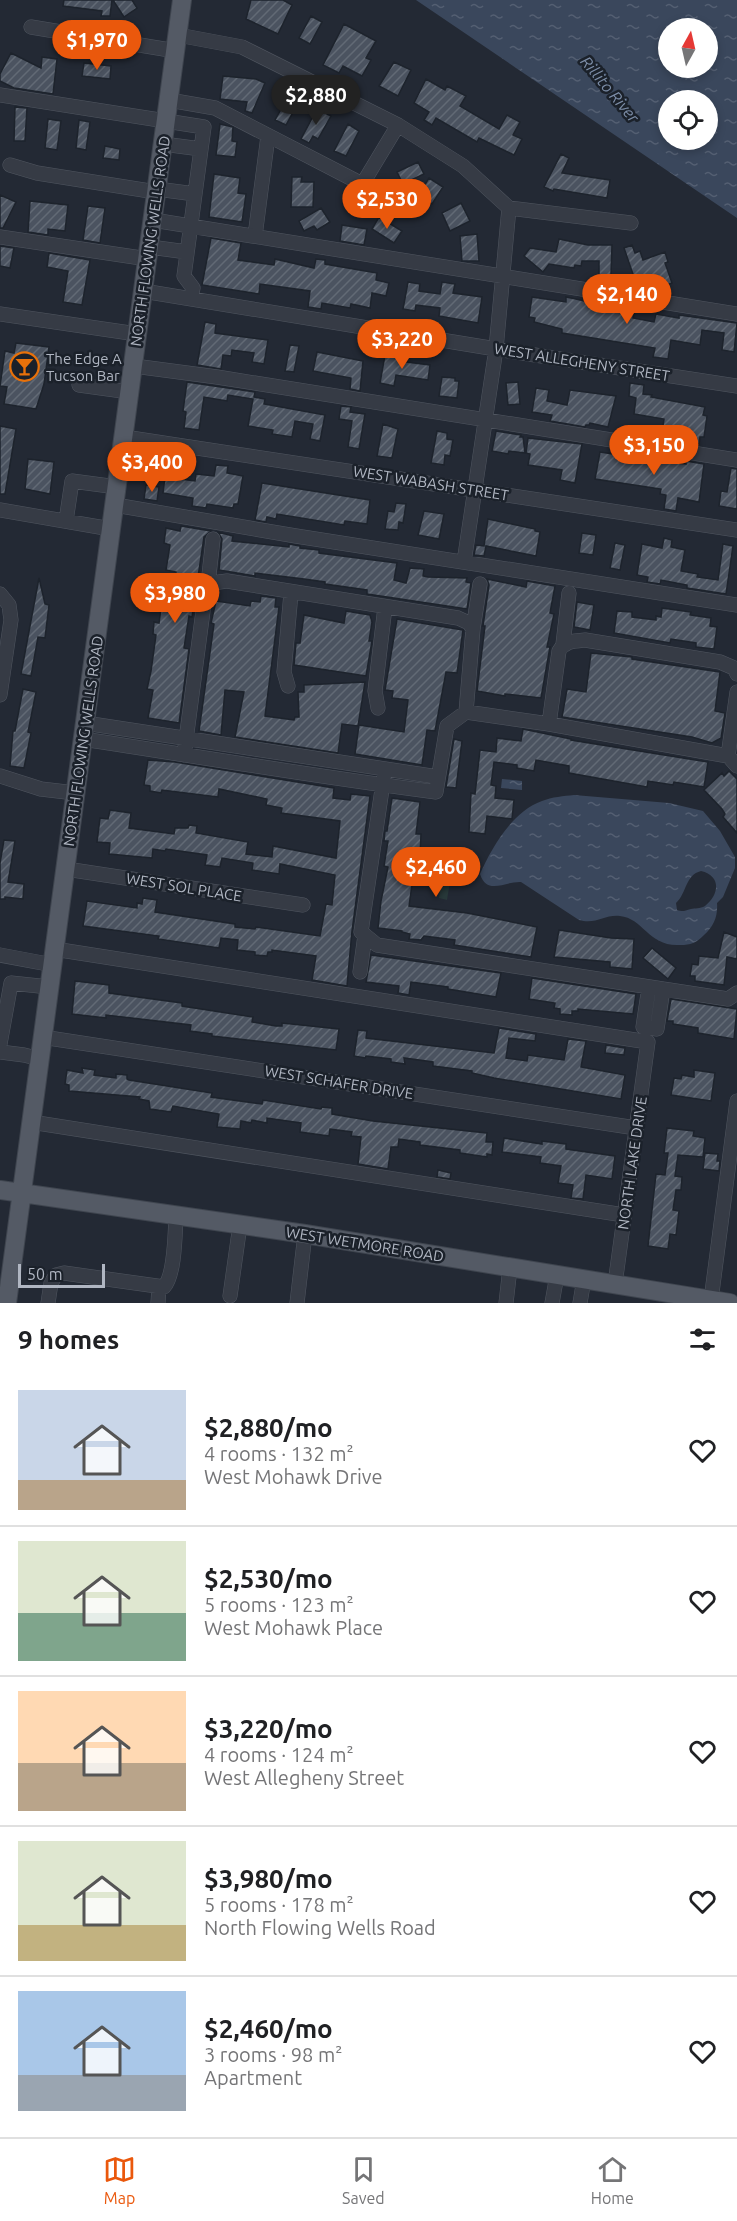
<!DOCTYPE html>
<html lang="en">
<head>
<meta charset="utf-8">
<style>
	body { margin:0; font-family:Ubuntu,sans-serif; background:#f6f6f6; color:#202124; height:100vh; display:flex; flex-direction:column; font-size:22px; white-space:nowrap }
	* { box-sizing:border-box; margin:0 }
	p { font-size:20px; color:#757577 }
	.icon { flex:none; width:33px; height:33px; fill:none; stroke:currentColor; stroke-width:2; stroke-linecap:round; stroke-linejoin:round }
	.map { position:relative; height:1303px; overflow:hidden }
	.panel { display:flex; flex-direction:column; background:#fff; flex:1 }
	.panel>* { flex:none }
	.needle { width:39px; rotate:8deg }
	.controls { position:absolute; left:658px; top:18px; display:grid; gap:12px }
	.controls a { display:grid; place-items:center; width:60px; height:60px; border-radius:50%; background:#fff; box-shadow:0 3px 9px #0003; font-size:30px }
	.scale { position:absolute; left:18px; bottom:15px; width:87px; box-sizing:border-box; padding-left:6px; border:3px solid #b0b6c2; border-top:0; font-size:16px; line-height:21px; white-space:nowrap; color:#b0b6c2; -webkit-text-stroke:4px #1b212a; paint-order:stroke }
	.price { position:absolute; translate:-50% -51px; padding:0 14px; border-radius:21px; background:#ea580c; color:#fff; font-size:20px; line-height:39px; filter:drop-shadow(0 2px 3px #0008) }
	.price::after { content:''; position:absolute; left:50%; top:36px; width:18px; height:14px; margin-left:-9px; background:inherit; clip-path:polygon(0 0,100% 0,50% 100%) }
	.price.active { background:#222; color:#fff }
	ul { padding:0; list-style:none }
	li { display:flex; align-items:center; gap:18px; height:150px; padding:0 18px }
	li+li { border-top:2px solid #e0e0e0 }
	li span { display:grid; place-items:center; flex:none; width:168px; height:120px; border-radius:0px; color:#555 }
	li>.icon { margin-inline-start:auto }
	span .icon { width:72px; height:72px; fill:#fffc; stroke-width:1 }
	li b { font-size:26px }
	h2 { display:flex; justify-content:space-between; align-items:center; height:72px; padding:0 18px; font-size:26px }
	.dock { display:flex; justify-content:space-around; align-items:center; height:84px; border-top:2px solid #e0e0e0; background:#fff; font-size:16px; color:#757577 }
	.dock a { display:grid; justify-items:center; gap:3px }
	.dock .active { color:#ea580c }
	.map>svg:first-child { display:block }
	.park { fill:#28393a }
	.water { fill:url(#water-ripples); fill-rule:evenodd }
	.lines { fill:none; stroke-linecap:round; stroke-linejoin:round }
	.stream { stroke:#3a475c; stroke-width:4 }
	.building { fill:url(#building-hatch); stroke:#1d232c; stroke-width:1.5 }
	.minor-casing { stroke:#505660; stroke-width:15 }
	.major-casing { stroke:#3f454f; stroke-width:20 }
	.minor { stroke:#363b45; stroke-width:14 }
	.major { stroke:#545a65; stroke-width:18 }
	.labels { text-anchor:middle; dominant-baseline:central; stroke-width:5; stroke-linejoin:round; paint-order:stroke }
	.street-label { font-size:15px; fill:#b0b6c2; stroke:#1b212a }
	.poi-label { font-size:15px; fill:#b0b6c2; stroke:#1b212a; text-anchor:start }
	.water-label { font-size:16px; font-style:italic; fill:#7c8da7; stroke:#1b212a }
</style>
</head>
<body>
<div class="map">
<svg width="737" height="1303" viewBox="0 0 737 1303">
	<defs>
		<pattern id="water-ripples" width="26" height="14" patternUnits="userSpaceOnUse" patternTransform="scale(1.5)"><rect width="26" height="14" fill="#3a475c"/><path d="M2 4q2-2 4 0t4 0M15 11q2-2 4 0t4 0" fill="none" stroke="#545f72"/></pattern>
		<pattern id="building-hatch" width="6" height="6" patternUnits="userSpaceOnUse" patternTransform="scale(1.5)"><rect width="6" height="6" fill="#4b5360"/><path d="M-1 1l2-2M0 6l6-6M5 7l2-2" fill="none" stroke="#626a75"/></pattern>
	</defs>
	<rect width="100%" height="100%" fill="#232934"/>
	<!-- park -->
	<path class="park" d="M443 869 452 870 447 900 439 898Z"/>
	<!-- water -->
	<path class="water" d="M416 0H737V218ZM669 28H708V68H669ZM669 100H708V140H669Z
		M502 779 522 781V790L501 788Z
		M574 795 669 803 703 811 720 831 735 857V868L723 897 717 903C718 916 714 926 704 935 696 943 691 945 680 945 649 947 643 918 620 916 605 914 596 925 579 920L521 882C505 881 487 896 480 874 492 847 513 811 542 801 552 797 564 796 574 795ZM701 871C722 876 719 895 705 906 700 909 695 908 691 909 684 911 683 912 677 910L676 903C687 893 685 875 701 871Z"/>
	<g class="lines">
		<!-- stream -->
		<path class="stream" d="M142 577 178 583"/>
	</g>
	<!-- building -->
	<path class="building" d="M64 0H112L110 16H101L102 11 63 6Z
		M113 0H132L137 8 124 17Z
		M251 0H283L292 5 278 34 246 19Z
		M311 16 322 22 310 44 299 38Z
		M344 24 376 41 366 58 371 60 362 76 343 66 339 73 323 65Z
		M11 53 41 68 42 57 57 59 53 94 14 88 0 81V74Z
		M394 62 411 70 398 96 379 86Z
		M84 63 111 66 110 79 82 76Z
		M223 76 256 79 265 83 252 113 245 111 247 102 220 99Z
		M426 79 445 90 447 86 466 96 460 106 499 129 507 115 520 122 513 135 522 139 514 155 479 138 477 142 436 118 432 125 424 120 429 112 414 103Z
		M288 97 298 103 286 125 275 120Z
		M15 107 27 108 25 141H14Z
		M317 109 331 116 318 139 313 136 309 143 301 139Z
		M48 119 61 121 57 150 45 148Z
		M79 120 90 122 86 150 76 148Z
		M220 124 233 127 232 141 237 142 235 157 216 155Z
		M348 124 359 131 346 156 334 151Z
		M105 146 120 149 119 160 103 158Z
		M561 154 569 158 562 173 610 180 607 198 554 189 553 191 544 187Z
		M418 162 424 174 403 184 397 172Z
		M214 174 240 178 238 193 246 194 242 222 209 217Z
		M292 177H302L301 182H314L313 207H291Z
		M429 178 443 187 432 204 427 201 421 211 412 205Z
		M0 195 16 202 3 228H0Z
		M30 201 68 205 65 231 48 229V235L28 232Z
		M461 203 470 221 450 231 442 213Z
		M88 206 105 208 100 243 83 240Z
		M321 208 330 222 317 230 314 226 304 231 299 221Z
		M379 217 402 231 394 243 372 229Z
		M342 225 367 229 364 245 340 241Z
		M477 234 479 261H462L460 236Z
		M211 238 241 243 238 260 274 265 275 259 314 268 316 259 325 260V264L377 273 376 280 389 283 386 296 372 293 370 308 351 304 350 308 322 303 321 309 308 307 310 291 260 284 259 294 202 285Z
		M559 239 588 245H612L611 275H599V261H582L581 266 575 265 574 268 549 264 543 272 524 256 530 248 556 252Z
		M632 245 635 253 640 251 643 260 665 252 668 262 665 263 672 283 660 287 657 276 636 283 624 248Z
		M0 246 14 248 10 268 0 266Z
		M49 253 90 260 82 305 63 302 68 271 47 267Z
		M408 282 420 284 419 291 440 294 442 282 455 284 453 293 482 297 478 323 439 316 440 308 416 305 415 311 403 309Z
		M532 297 566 302V297L576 299 605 306V309L634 313 633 318 654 322 656 314 679 318V315L737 323 734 352 722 350 724 333 702 330 700 345 671 340 668 359 653 357 655 348 562 333V329L534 322 535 318 529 317Z
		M205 322 216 324 215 333 268 340 264 364 252 362 254 353 232 350 231 356 223 355 221 369 197 365Z
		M16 343 49 347 44 384 36 409 4 404 7 387 0 386 5 351 14 353Z
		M290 345 299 346 294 372 285 371Z
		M317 352 363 361 360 391 350 389 351 378 313 371Z
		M385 355 399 357V361L430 365 428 380 396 375 394 386 380 383Z
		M442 377 455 378V381H459L457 398 439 396Z
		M187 382 255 392 254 397 265 399 264 404 270 405 325 415 320 441 310 439 313 424 295 421 292 437 272 434 273 430 248 426 253 399 228 395 227 401 204 397 199 430 184 428 186 412 183 411Z
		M518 382 520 404 508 405 506 383Z
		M630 383 644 385 643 394 652 395 651 397 705 407 703 415 707 416 704 437H700L699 444 667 438 668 433 662 432 664 419 634 414 636 398 629 396Z
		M536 388 549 390 547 401 567 405 570 390 616 396 608 427 590 423 589 425H586L585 427 550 421 552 415 532 412Z
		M341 406 351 407 350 412 365 414 359 449 348 447 352 421 339 419Z
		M383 424 398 429 392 458 377 456Z
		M0 426 16 429 5 494H0Z
		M437 431 447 433V439L453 440 450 456 445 455 444 465 431 463Z
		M496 431 521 435 520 437H523L525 453 509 451 508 454 492 451Z
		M528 438 582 444 575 483 560 480 562 470 528 465 530 454 526 453Z
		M600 452 665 462 686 464V461L704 464 699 502 678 498 676 511 664 509 666 495 660 494 661 489 595 479Z
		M28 459 54 462 50 494 25 489Z
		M216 465 228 466 227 473 243 476 238 504H234L233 508 207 504 206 508 192 506 193 498 163 493 165 477 195 481 196 474 214 476Z
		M731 468 737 469V509L719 506 721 491 727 492Z
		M262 483 370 500 367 524 345 521 344 525 277 514 276 519 267 517 266 522 255 520Z
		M146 485 159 487 157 501 144 499Z
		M396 503 406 504 403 523 399 522 398 530 385 529 388 511 394 512Z
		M424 511 444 514 439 539 418 535Z
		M488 519 535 529V531L540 532 536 556 486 546 484 556 474 555 476 545 484 546Z
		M181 526 211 531 204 537 192 617 189 616 184 648 189 649 179 723 148 718 153 690 147 689 151 671 156 635 153 634 154 622 159 623 163 594 171 596 176 572 166 570 170 545 164 543 166 528 180 531Z
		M218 532 233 536 232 541 289 547V544L300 546V548L319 550V553L397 563 394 580 406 583 410 568 424 569 423 576 428 577 467 578 466 582 471 583 467 609 367 594V590L325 584V582L304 579 255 573V576L219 570 222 539Z
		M582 533 596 535 593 555 579 553Z
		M664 538 672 540 671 547 685 550 681 571 698 574 697 577 718 580 723 544 733 546 726 594 687 588V585L661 580 660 584 647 582 648 577 637 575 642 544 662 548Z
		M615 543 625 545 620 570 610 568Z
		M39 578 45 604 49 605 45 638 38 637 31 676 21 674Z
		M487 579 526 587 527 581 555 586 550 613 554 614 547 647H550L541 698 505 694V696L477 691 485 626H483L489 585Z
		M261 596 276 598 275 607H279L265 716 294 720 295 717H299L298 692H304V685L365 682 358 726 342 724 338 753 235 737 244 692 225 690 221 735 199 731 214 624 211 623 216 601 250 606 251 601 260 602Z
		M577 602 594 605 590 630 574 627Z
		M662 608 691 612 690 615 711 618 710 626 717 627 714 649 696 647V643L671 639 670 643 614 633 617 611 632 612V617L656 620V616L661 617Z
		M346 611 370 615 372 622 369 641H372L366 676 294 665 296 643H300L304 615 344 623Z
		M397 619 463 630 457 673 446 672 435 731 427 730 422 765 355 754 359 725 404 732 408 700 392 698 393 691 385 690Z
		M591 653 632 657V659L720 672 715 711 725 713 721 738 712 743 692 737 562 717 567 689 586 692Z
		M23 689 36 692 28 732 31 733 24 768 10 766 13 731H15Z
		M523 729 571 739V740L708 762 704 787 674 782 673 785 648 781 647 787 569 773V766L536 760 534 771 517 768V765L494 762 491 785 496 786 495 798 514 800 512 819 487 816 485 834 469 832 471 793 475 794 480 750 496 752 497 738 521 741Z
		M454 739 462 741 456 788 446 787Z
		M148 760 175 762 334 788 333 798 350 800 351 794 370 796 352 931 347 986 312 980 316 956 272 950V952H268L267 956 255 955V952L237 950 238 940 221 938 219 948 158 939 159 936 83 926 87 901 137 908V903L142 904 143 898 157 900 155 912 235 924V927L255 929 256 927 320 936 326 904 332 905 335 875 280 864 279 874 252 870 253 863 222 858 220 867 205 865 207 855 166 849 165 851 153 849 152 858 109 854 110 843 97 842 100 818 108 819 110 810 131 813 129 828 174 834 175 828H188L189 825 197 826 196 833 248 842 246 854 272 857 273 846 336 858 340 821 281 813 282 808 266 805 267 799 219 789 218 797 162 790 161 793 150 791V786L144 785Z
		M729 771 737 779V833L723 817 725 814 722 809 704 790 722 773 724 776Z
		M392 798 420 802 416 834H421L420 857 417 872 414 871 409 906 467 913 537 927 531 957 454 945 455 940 424 936 421 940 409 939 410 934 402 932V931L378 928 381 901 388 867 384 866 388 841H384L385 831H387Z
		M4 840 15 841 8 882 24 884 23 899 5 897V899H0V863Z
		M559 930 611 938 634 939 632 969 610 967V962L554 957Z
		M724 932 737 937V959L727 957 724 985 695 981V976H690L692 964 698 965 699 956 718 958Z
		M652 948 676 968 668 979 643 958Z
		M371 955 501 973 496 997 448 989V987L411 982 409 995 398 993 399 986 366 982Z
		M532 978 636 994 633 1014 578 1009V1011H572V1015L560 1014V1009L554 1008 555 1003 529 999Z
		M75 981 109 985V993L182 1003V1006L253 1017 252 1022 276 1026H282V1023L339 1029 336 1050 212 1036V1034L190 1031 191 1025 106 1015V1018L72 1014Z
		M671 999 737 1009 734 1039 698 1033V1028L673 1024V1021H667Z
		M499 1028 536 1034 535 1041 509 1038 506 1058 527 1061 528 1055 564 1060 568 1039 586 1041 581 1067 625 1075 621 1099 494 1078 472 1073V1071L433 1066V1062L404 1058 405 1064 391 1062V1059L366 1056 365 1058 354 1056 358 1030 367 1031 366 1038 494 1053Z
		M606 1045 625 1048 624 1055 605 1053Z
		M82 1068 95 1070 94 1075 116 1078V1074L127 1075V1079L129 1080 212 1093 211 1097 262 1104 263 1100 321 1109 322 1107 332 1108V1114L373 1121 487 1133 486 1142H493L492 1155 487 1154V1157L460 1153V1150L420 1145V1142L399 1139 398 1147H391L388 1169 358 1164 361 1137 351 1136 352 1132 330 1129 329 1136 300 1132 301 1123 267 1118V1123L252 1120 251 1123 241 1121 240 1129 217 1127 219 1114 173 1106 171 1112 150 1109 149 1101 139 1099 140 1097 69 1091V1085L65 1084 67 1070 83 1073Z
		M694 1070 715 1073 711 1101 671 1095 674 1078 681 1079 682 1075 694 1077Z
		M667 1128 694 1131 693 1136 705 1138 703 1157 678 1155 675 1176 682 1177 681 1190H676L673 1210 679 1211 676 1235 670 1234 668 1249 648 1246 656 1174 665 1175 668 1153H664Z
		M504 1138 542 1144V1141L566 1144V1149L615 1156 612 1179 586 1175 583 1199 571 1198 573 1185 558 1183 561 1166 540 1163 541 1157 502 1152Z
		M705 1153 718 1154 717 1161H720L719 1171 703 1169Z
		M438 1170 451 1173 450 1179 437 1177Z"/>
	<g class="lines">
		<defs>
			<path id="minor" d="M31 27 176 51
				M178 35 242 47 398 125 463 166 509 208 631 223
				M0 95 204 127 195 194 157 189
				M169 100 215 108 362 184
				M163 144 201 149
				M10 165 37 173 156 192
				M354 198 398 125
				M153 220 737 314
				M255 236 268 136
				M0 237 148 259
				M150 247 187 252
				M143 291 496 349 737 386
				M191 299 193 288 184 276 195 194
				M0 314 137 334
				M134 366 217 377 737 460
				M79 385 130 392
				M124 437 737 530
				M115 505 296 536 737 605
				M0 510 111 529
				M66 521 72 481 117 487
				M464 562 496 349 509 208
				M212 583 209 575 213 539
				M0 594 9 605 11 620 0 695
				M473 629 480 584
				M563 644 569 593
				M288 686 284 672 291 593
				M378 708 375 691 385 607
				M466 712 549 724 728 756 737 766
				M85 723 438 777
				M549 724 559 651C565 641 573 641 585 640L720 662 734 668 737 674
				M83 739C201 757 318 777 436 792L447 726 466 712 473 629 469 623 458 618 227 581 212 583 205 596 184 755
				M728 756 737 692
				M385 769 361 932 377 945 728 999 737 993
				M0 776 41 789 75 793
				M66 869 303 905
				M54 949 648 1042 615 1284
				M0 955 53 965
				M360 972 365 935
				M649 987 643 1027 657 1029 663 989
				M42 1037 636 1128
				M0 1044 11 983 49 987
				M0 1052 24 1055 40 1059
				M31 1122 624 1215
				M230 1296 240 1225
				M711 1300 737 1101
				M48 1303 51 1283 56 1275 64 1273 164 1287C175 1275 175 1234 176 1217
				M158 1303 159 1287
				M297 1303 305 1234
				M506 1303 510 1268
				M552 1303 557 1275
				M580 1303 584 1279"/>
			<path id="major" d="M0 1190 305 1234 730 1303
				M7 1303 182 0"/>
		</defs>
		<!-- minor casing -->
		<use href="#minor" class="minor-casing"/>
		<!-- major casing -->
		<use href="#major" class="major-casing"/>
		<!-- minor -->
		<use href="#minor" class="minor"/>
		<!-- major -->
		<use href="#major" class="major"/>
	</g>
	<!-- icons -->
	<defs>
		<symbol id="bar-ring" viewBox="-11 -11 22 22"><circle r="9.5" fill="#1b212a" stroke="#e8710a" stroke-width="1.5"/><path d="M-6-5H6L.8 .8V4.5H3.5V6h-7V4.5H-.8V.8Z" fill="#e8710a"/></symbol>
	</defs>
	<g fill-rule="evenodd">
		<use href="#bar-ring" x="8" y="350" width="33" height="33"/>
	</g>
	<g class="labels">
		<!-- street labels -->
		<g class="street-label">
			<text transform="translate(150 241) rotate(-82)">NORTH FLOWING WELLS ROAD</text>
			<text transform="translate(582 362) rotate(9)">WEST ALLEGHENY STREET</text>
			<text transform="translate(431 483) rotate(9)">WEST WABASH STREET</text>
			<text transform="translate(83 741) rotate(-82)">NORTH FLOWING WELLS ROAD</text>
			<text transform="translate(184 887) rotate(9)">WEST SOL PLACE</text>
			<text transform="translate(339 1082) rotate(9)">WEST SCHAFER DRIVE</text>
			<text transform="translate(632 1163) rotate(-82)">NORTH LAKE DRIVE</text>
			<text transform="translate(365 1244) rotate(9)">WEST WETMORE ROAD</text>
		</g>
		<!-- poi labels -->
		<g class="poi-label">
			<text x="46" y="358">The Edge A<tspan x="46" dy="17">Tucson Bar</tspan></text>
		</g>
		<!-- water labels -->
		<g class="water-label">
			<text transform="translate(610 89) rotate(50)">Rillito River</text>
		</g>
	</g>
</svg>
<div class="controls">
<a><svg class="needle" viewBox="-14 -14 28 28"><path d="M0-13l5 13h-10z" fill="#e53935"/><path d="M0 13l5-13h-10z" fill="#757577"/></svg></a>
<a><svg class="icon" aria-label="locate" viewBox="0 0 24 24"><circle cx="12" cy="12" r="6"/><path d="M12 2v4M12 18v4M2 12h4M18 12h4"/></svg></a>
</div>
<div class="scale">50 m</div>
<b class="price" style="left:97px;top:71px">$1,970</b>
<b class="price active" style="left:316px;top:126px">$2,880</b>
<b class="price" style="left:387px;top:230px">$2,530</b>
<b class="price" style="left:627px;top:325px">$2,140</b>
<b class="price" style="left:402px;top:370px">$3,220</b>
<b class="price" style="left:654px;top:476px">$3,150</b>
<b class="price" style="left:152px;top:493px">$3,400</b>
<b class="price" style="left:175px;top:624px">$3,980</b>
<b class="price" style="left:436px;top:898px">$2,460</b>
</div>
<section class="panel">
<h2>9 homes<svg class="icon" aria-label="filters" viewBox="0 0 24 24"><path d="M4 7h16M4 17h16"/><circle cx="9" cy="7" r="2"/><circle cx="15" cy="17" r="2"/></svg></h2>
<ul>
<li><span style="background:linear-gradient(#c9d6e8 75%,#b9a48a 0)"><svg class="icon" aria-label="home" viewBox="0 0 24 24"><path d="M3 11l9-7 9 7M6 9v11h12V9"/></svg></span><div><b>$2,880/mo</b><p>4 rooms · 132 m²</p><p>West Mohawk Drive</p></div><svg class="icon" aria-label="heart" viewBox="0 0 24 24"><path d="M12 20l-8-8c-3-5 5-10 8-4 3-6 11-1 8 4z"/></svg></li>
<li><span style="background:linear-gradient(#dfe7d0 60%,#7fa58c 0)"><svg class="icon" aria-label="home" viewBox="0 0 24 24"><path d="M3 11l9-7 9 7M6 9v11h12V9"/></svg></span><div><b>$2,530/mo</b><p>5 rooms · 123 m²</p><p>West Mohawk Place</p></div><svg class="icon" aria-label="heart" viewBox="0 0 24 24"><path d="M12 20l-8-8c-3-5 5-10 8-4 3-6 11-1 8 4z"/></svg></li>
<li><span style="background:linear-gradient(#ffd9b3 60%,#b9a48a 0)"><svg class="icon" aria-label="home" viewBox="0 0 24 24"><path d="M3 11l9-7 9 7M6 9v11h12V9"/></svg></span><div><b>$3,220/mo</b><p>4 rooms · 124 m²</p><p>West Allegheny Street</p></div><svg class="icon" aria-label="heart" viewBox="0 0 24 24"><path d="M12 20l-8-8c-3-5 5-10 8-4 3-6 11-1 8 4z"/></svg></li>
<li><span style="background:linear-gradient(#dfe7d0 70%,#c2b280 0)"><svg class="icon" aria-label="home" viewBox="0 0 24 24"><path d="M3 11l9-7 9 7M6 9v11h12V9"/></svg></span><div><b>$3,980/mo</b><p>5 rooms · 178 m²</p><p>North Flowing Wells Road</p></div><svg class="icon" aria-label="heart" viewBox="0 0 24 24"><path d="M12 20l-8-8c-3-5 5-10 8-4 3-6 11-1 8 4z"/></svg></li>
<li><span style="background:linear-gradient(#a9c7e8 70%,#9aa5b1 0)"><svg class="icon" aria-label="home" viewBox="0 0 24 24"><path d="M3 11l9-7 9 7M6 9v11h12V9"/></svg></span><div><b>$2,460/mo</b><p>3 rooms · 98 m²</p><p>Apartment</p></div><svg class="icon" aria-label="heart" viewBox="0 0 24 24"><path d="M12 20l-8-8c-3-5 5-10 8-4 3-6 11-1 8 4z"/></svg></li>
</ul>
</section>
<nav class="dock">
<a class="active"><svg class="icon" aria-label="map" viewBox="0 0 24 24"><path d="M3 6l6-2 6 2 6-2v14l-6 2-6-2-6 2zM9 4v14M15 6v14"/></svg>Map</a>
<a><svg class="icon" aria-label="saved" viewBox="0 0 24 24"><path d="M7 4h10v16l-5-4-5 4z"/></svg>Saved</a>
<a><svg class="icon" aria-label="home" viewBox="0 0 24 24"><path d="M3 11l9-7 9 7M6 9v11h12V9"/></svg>Home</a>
</nav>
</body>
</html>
